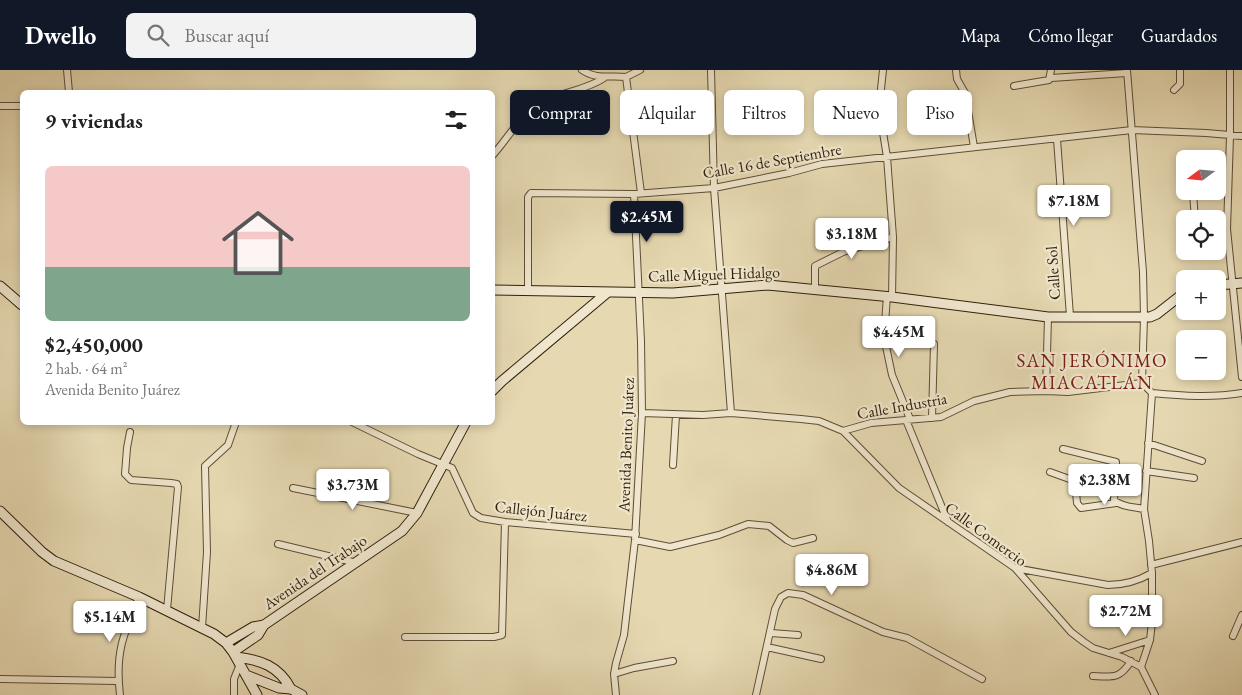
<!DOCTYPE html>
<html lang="es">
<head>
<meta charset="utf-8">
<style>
	body { margin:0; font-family:"EB Garamond",serif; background:#f2f2f2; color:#222; height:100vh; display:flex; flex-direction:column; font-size:19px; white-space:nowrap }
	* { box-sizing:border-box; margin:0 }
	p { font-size:16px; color:#767676 }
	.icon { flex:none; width:28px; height:28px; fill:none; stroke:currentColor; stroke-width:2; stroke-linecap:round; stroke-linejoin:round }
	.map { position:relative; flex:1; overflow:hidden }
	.details { position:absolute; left:20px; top:20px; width:475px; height:335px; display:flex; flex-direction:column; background:#fff; border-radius:8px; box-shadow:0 2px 8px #0003 }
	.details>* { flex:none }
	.hud { position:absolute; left:510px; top:20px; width:475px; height:45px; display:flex; gap:10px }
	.needle { width:32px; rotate:254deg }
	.tools { position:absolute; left:1176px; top:80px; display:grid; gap:10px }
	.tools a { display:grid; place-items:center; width:50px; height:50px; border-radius:8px; background:#fff; box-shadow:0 2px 8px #0003; font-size:25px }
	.price { position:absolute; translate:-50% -42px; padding:0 11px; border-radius:5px; background:#fff; color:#222; font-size:16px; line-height:32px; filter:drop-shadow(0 1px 2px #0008) }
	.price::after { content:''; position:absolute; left:50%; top:30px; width:15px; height:11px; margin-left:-8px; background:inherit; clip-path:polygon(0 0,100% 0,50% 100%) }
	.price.active { background:#111827; color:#fff }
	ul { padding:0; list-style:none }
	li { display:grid; align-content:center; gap:10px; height:265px; padding:0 25px }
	li span { display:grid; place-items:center; height:155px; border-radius:8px; color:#555 }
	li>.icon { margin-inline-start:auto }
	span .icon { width:90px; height:90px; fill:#fffc; stroke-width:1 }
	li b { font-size:21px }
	h2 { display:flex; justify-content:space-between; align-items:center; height:60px; padding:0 25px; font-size:21px }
	.chip { padding:0 18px; border-radius:8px; background:#fff; box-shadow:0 2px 8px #0003; font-size:18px; line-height:45px }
	.chip.active { background:#111827; color:#fff }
	header { display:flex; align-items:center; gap:30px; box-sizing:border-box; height:70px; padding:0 25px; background:#111827; color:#fff }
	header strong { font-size:24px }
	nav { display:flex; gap:28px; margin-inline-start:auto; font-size:18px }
	.search { width:350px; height:45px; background:#f2f2f2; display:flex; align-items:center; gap:12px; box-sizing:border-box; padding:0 18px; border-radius:8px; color:#767676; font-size:19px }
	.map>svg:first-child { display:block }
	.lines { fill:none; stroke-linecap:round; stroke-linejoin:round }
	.street-casing { stroke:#5e4e34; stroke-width:8 }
	.secondary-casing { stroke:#301f0a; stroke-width:11 }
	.street { stroke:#efe6cd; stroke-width:6 }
	.secondary { stroke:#efe6cd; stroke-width:9 }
	.labels { text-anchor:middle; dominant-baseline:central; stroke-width:4.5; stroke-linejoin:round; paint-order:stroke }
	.street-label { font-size:16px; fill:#301f0a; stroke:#efe6cd }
	.quarter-label { font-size:19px; letter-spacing:1px; fill:#7a1f14; stroke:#efe6cd }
</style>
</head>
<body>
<header>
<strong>Dwello</strong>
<div class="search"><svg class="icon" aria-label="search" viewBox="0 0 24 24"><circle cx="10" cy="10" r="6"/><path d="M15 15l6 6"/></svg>Buscar aquí</div>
<nav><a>Mapa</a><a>Cómo llegar</a><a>Guardados</a></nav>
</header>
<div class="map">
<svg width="1242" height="625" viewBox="0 0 1242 625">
	<rect width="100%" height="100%" fill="#e6d9b2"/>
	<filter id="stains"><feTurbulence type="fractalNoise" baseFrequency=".004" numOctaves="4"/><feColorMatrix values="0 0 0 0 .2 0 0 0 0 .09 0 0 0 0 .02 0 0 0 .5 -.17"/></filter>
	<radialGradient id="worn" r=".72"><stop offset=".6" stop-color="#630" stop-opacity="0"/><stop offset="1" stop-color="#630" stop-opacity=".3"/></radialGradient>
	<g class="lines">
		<defs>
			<path id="street" d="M67 0 69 22
				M582 0C597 10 610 5 626 7
				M711 0 714 118 731 343
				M883 0 879 38 887 87 893 167 892 227
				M956 0 957 9 965 23 974 77
				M1127 0 1143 202 1144 247 1142 313
				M1230 0V66L1227 159 1242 307
				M626 7 641 123
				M626 7 640 0
				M1051 8 1127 3
				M1014 16 1049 10 1051 0
				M1174 20 1180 14V0
				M1 36H22
				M1057 69 1070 246
				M492 86C509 67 518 48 539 34 559 22 585 21 604 8
				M1193 123 1195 149
				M815 219V196L843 182 893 167
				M528 220V127L531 123 634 124 714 118 789 103 822 94 1132 60 1206 63 1242 66
				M887 226 884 267 892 305 910 349
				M1046 321 1048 247
				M642 343 703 345 731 343 801 349 819 351 843 361 899 418 1015 498 1071 562 1084 572 1093 578 1122 587 1141 597
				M932 348 934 274
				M906 350 948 452
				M352 352 418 384 452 398 473 443 481 448 505 452 636 464
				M843 361 871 353 941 347 974 331 1010 322 1046 321 1068 322 1142 313 1152 323C1183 326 1212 328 1242 323
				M130 362 127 378 125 404 131 410 171 413 177 414 178 417 167 540
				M1148 373 1202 391
				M1063 379 1116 392 1114 430C1121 437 1134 437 1144 439
				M673 395 676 345
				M1146 401 1194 408
				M1050 402 1075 411 1077 433 1081 438 1116 433
				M293 418 417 443
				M635 470 670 477 719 465 748 454 769 456 787 470 793 473 813 468
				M278 474 357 493
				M1151 495 1242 472
				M1015 498 1108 515C1125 515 1138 511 1152 503
				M202 558 207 482 205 396 228 375 236 352
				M771 563 798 565
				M1233 566 1242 545
				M405 567H494L502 565 505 452
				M767 577 821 589
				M1109 583 1150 570
				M1141 597 1150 570 1152 552V503L1149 471 1144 439 1152 323
				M1141 597 1155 625
				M614 604 634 598 673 591
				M1093 606C1113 607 1120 609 1131 591
				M0 609 118 611
				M120 625C115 583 123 565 139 527
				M234 625V609L240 594
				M616 625 614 604 616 593 624 565 635 470 642 343 641 271 634 124
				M756 625 775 539 781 527 788 523 803 525 883 562 907 568 982 609"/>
			<path id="secondary" d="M1218 215 1242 213
				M0 216 22 235
				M492 220 673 223 768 215 892 227 1048 247H1150L1157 244 1185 222
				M492 321 502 311 608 222
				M0 441 42 482 54 491 139 527 214 564 226 573 233 582 257 625
				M226 573 253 557 264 555 402 461 417 443 466 352
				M233 582 258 565 264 555
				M236 587C261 590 279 596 291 619
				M246 605 279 618 291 619 302 625"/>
		</defs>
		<!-- street casing -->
		<use href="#street" class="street-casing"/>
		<!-- secondary casing -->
		<use href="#secondary" class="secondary-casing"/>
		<!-- street -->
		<use href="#street" class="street"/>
		<!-- secondary -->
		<use href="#secondary" class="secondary"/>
	</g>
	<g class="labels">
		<!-- street labels -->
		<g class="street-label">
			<text transform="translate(772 91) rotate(-10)">Calle 16 de Septiembre</text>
			<text transform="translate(1053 203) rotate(-94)">Calle Sol</text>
			<text transform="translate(714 204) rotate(-2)">Calle Miguel Hidalgo</text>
			<text transform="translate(902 336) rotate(-10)">Calle Industria</text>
			<text transform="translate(626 375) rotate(-88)">Avenida Benito Juárez</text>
			<text transform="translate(541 441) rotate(6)">Callejón Juárez</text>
			<text transform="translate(986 464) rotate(36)">Calle Comercio</text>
			<text transform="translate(315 502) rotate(-34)">Avenida del Trabajo</text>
		</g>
		<!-- quarter labels -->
		<g class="quarter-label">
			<text x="1092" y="290">SAN JERÓNIMO<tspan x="1092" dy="22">MIACATLÁN</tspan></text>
		</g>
	</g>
	<rect width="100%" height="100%" filter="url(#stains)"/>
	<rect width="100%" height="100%" fill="url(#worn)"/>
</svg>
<div class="tools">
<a><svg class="needle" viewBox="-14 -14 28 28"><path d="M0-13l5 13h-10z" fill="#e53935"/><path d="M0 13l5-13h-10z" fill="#767676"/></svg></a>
<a><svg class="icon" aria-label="locate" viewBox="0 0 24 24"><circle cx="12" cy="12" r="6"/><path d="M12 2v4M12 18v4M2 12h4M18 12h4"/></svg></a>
<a>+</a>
<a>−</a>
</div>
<b class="price" style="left:1074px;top:157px">$7.18M</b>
<b class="price active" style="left:647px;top:173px">$2.45M</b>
<b class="price" style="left:852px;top:190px">$3.18M</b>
<b class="price" style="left:899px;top:288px">$4.45M</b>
<b class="price" style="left:1105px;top:436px">$2.38M</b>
<b class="price" style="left:353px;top:441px">$3.73M</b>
<b class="price" style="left:832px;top:526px">$4.86M</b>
<b class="price" style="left:1126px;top:567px">$2.72M</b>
<b class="price" style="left:110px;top:573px">$5.14M</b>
<div class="hud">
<a class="chip active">Comprar</a>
<a class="chip">Alquilar</a>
<a class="chip">Filtros</a>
<a class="chip">Nuevo</a>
<a class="chip">Piso</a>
</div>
<section class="details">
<h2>9 viviendas<svg class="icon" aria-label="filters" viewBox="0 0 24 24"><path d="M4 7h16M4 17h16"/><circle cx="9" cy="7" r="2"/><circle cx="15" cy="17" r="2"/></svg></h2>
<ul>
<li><span style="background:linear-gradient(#f6c9c9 65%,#7fa58c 0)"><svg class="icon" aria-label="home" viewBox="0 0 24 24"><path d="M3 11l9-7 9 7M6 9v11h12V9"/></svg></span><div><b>$2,450,000</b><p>2 hab. · 64 m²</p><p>Avenida Benito Juárez</p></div></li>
</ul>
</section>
</div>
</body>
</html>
